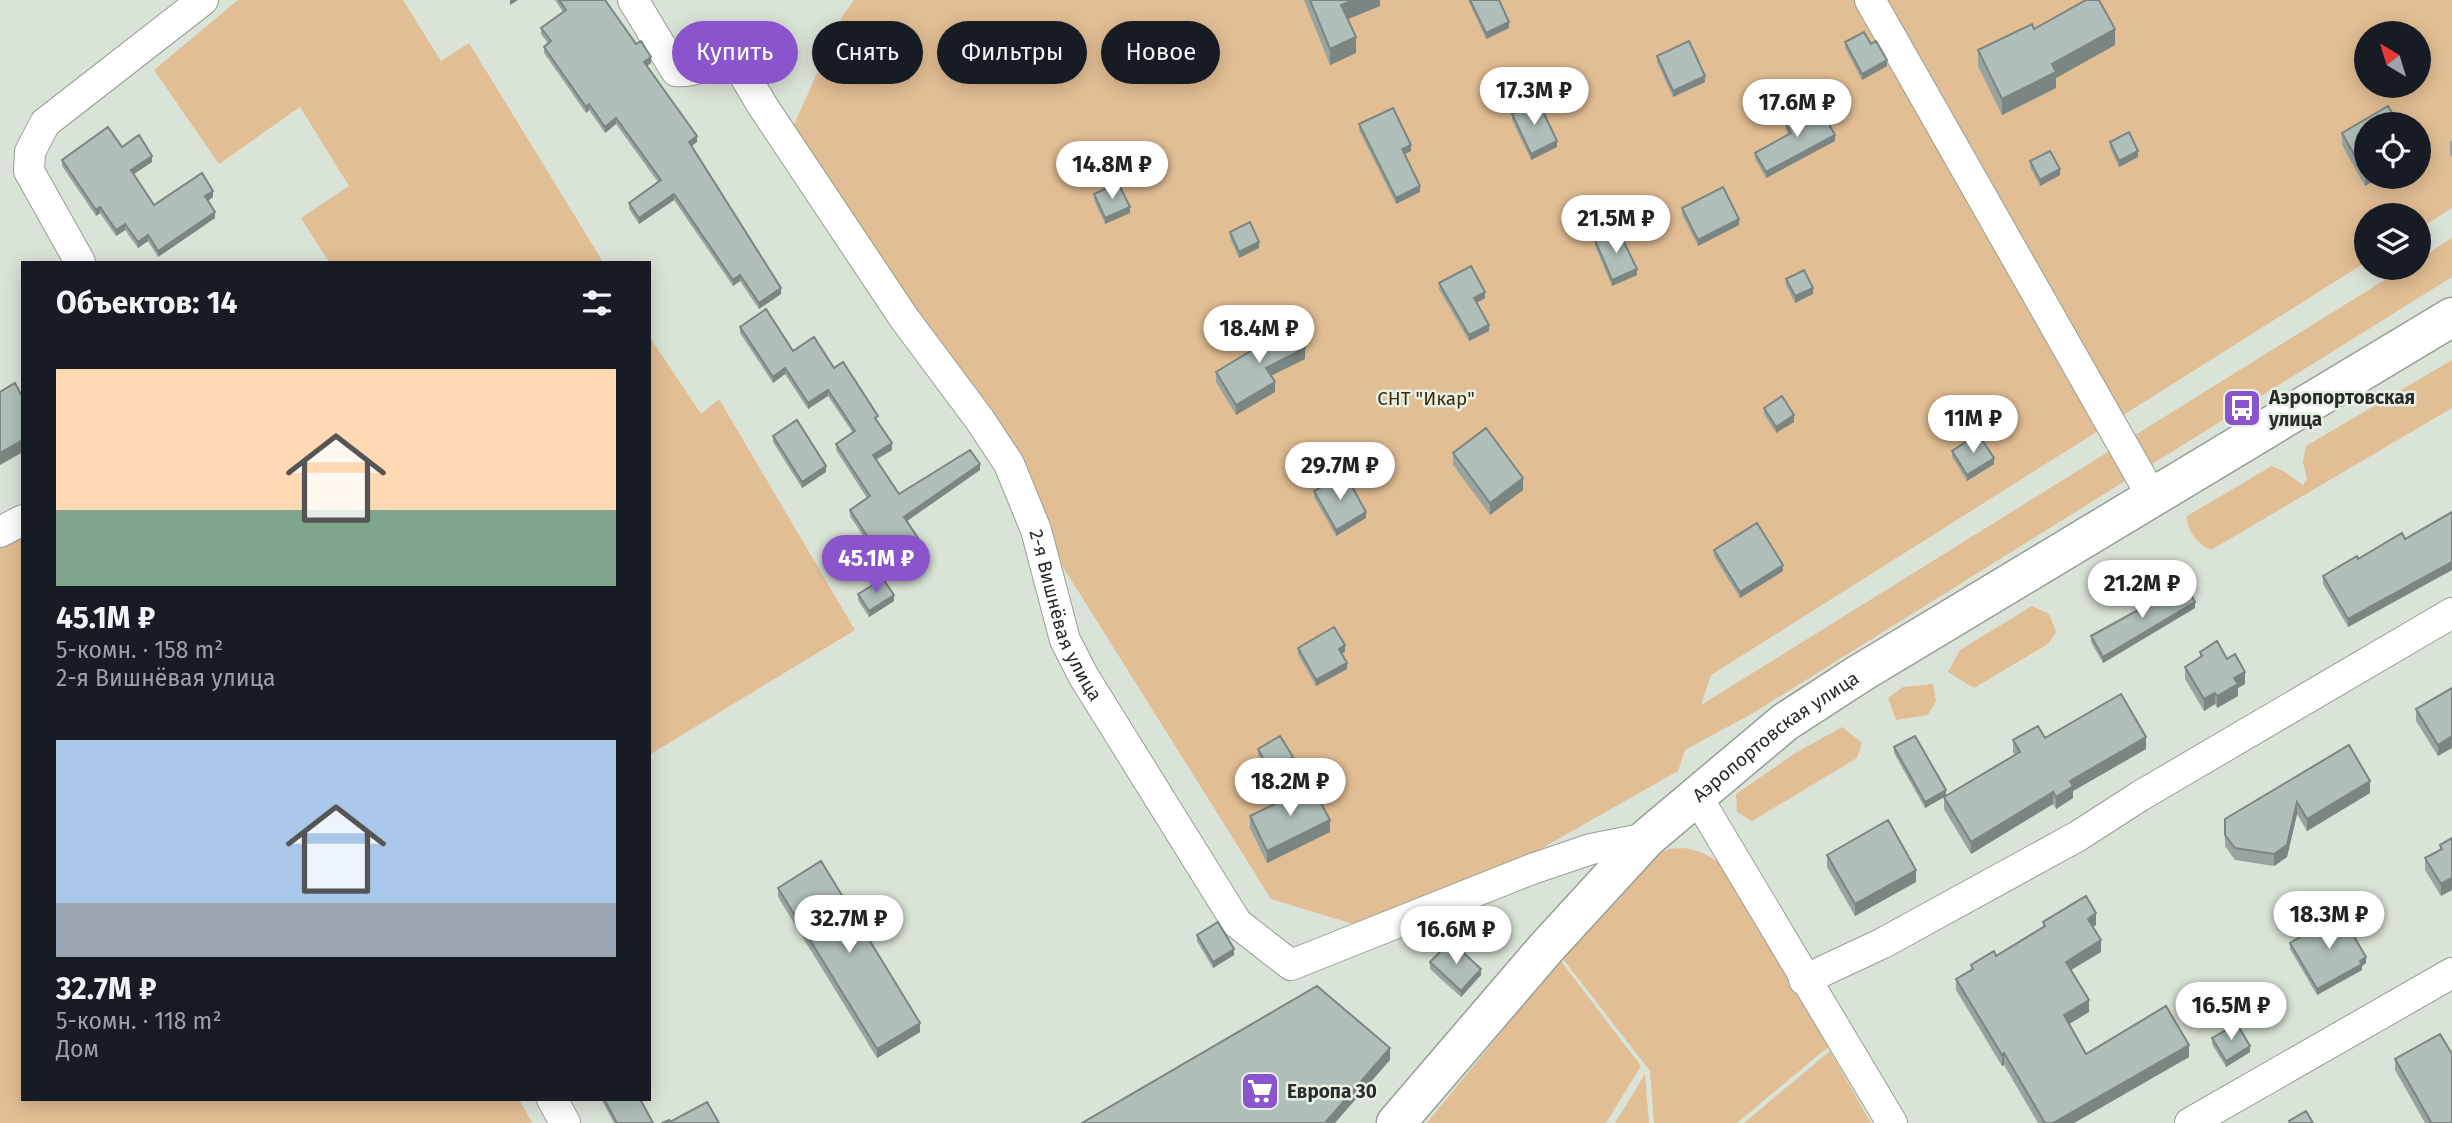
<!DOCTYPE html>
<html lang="ru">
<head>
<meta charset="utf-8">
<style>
	body { margin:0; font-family:"Fira Sans",sans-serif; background:#20242c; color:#f1f3f6; height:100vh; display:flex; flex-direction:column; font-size:26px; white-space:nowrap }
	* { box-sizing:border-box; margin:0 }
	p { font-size:23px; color:#9ea1a6 }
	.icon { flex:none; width:38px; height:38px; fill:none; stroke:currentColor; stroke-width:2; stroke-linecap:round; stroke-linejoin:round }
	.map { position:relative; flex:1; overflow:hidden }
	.details { position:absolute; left:21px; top:261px; width:630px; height:840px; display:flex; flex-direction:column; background:#171b24; border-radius:0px; box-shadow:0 4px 18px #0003 }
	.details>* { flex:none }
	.guide { position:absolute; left:672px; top:21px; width:665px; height:63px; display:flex; gap:14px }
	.needle { width:46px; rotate:322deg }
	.fabs { position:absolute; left:2354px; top:21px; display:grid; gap:14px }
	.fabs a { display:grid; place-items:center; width:77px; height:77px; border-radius:50%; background:#171b24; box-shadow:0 4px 18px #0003; font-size:35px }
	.price { position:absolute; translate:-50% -60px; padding:0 16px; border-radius:24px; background:#fff; color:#222; font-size:23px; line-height:46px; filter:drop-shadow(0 2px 4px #0008) }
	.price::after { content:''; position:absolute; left:50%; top:42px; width:21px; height:16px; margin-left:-10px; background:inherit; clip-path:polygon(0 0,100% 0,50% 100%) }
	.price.selected { background:#8a54cc; color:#fff }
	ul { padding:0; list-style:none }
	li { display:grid; align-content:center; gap:14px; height:371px; padding:0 35px }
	li span { display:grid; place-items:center; height:217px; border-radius:0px; color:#555 }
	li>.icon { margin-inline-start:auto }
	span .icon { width:126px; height:126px; fill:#fffc; stroke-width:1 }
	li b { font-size:30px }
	h2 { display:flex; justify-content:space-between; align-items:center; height:84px; padding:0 35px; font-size:30px }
	.tag { padding:0 24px; border-radius:32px; background:#171b24; box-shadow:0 4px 18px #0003; font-size:24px; line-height:63px }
	.tag.selected { background:#8a54cc; color:#fff }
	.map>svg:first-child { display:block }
	.green { fill:#e2be94; fill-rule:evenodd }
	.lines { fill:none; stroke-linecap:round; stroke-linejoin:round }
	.minor-casing { stroke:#979f94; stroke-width:32 }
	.tertiary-casing { stroke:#979f94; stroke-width:41 }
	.minor { stroke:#fff; stroke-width:30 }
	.tertiary { stroke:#fff; stroke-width:38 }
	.wall { fill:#97a49f }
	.shaded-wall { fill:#7b8682 }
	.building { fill:#b0bfb9; stroke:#7b8682; stroke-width:2 }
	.labels { text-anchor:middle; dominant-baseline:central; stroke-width:5; stroke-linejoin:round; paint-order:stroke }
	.poi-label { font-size:19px; font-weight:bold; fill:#292c28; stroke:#e7f0e4; text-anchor:start }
	.park-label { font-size:19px; fill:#442a04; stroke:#e7f0e4 }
	.street-label { font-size:19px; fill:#292c28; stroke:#e7f0e4 }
</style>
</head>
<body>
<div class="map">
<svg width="2452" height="1123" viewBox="0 0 2452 1123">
	<rect width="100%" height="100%" fill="#dae3d7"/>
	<!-- green -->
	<path class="green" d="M238 0H403L441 61 469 43 603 262H329L301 218 349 186 300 107 219 164 154 70Z
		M854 0H2452V208L2419 229 2418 215H2366V262L1711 675 1701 705 2404 268H2418L2419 259 2452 238V277L1753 713 1685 750 1678 771 1528 856 1353 924 1271 899 1033 519 794 125 842 17ZM2366 33H2418V86H2366ZM2366 124H2418V177H2366Z
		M649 336 701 414 719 399 855 630 649 755Z
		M2452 360V408L2211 550C2198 544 2187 532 2187 516L2272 466 2285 472 2303 485 2307 479 2303 462 2306 446Z
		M23 531V1099H519L532 1123H0V544Z
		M2032 606 2049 614 2056 632 2048 644 1974 688 1948 672 1960 650Z
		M1933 684 1936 701 1928 715 1896 720 1888 698 1903 687Z
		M1842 727 1862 743 1857 758 1752 821 1737 812 1736 794 1794 754Z
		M1684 848C1706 851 1722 862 1735 880L1828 1047 1737 1123H1654L1650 1071 1563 959 1634 875 1655 855 1669 849Z
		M1560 960 1641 1066 1606 1123H1427Z
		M1830 1051 1871 1123H1744Z
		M1645 1074 1649 1123H1615Z"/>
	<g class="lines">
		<defs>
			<g id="minor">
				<path id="s1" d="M633 0 676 71C697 73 712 61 730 51L762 105 904 318 980 420 1009 464 1036 530 1065 640 1084 677 1237 923 1291 965 1532 869 1591 849 1647 838"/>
				<path d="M1870 0 2153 498"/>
				<path d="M80 262 29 171 30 152 45 123 203 0"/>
				<path d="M0 532 23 520"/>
				<path d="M1696 795 1892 1123"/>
				<path d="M1804 980 1883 943 2078 836 2140 796 2452 613"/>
				<path d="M552 1099 565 1123"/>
				<path d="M2190 1123 2452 973"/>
			</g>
			<g id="tertiary">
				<path id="s2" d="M1396 1123 1547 947 1647 838 1785 722 1859 674 2452 317"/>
			</g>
		</defs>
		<!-- minor casing -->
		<use href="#minor" class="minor-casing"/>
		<!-- tertiary casing -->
		<use href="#tertiary" class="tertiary-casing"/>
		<!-- minor -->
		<use href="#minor" class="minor"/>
		<!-- tertiary -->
		<use href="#tertiary" class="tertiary"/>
	</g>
	<!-- wall -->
	<path class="wall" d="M555 0H605L651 63 647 66 697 142 691 146 781 294 759 309 740 281 733 286 674 200 639 224 629 209V203L658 182 616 124 605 133 589 110 586 113 544 53V47L548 43 541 34V28L563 12Z
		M1304 0H1380V6L1347 19 1356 53 1330 65Z
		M1468 0H1499L1509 28 1486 39Z
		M1845 42 1871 44 1887 66 1862 80 1845 48Z
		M2115 45 2056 78V88L2002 115 1978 66V50Z
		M1657 56 1705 82 1673 97 1657 62Z
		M2388 106 2366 177H2381L2365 186 2342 145V133Z
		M1512 114 1557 147 1531 160 1512 120Z
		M1359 124 1411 151 1405 154 1420 192 1396 204 1359 130Z
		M1786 124 1835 141 1766 178 1755 159V153L1789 135 1786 130Z
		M2452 140V158L2450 154V142Z
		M2110 142 2138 157 2119 167 2110 148Z
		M122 147 152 162 133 174 154 205 213 197 207 201 215 218 158 257 148 241 138 248 125 230 116 236 100 213 96 216 62 166V160Z
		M2030 161 2060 175 2040 186 2030 167Z
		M1094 194 1130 213 1105 224 1094 200Z
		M1682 208 1739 225 1698 246 1682 214Z
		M1230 232 1259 248 1239 258 1230 238Z
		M1595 240 1637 275 1612 286 1595 246Z
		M1786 279 1813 294 1795 303 1786 285Z
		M1439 283 1485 298 1477 303 1489 331 1469 341 1439 289Z
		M740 327 793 351 834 368 878 422 892 450 876 460 899 494 980 470 907 521 920 547 885 569 850 516V510L867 498 836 450V444L853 433 828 396 808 409 785 374 773 383 740 333Z
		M1274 334 1305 359 1271 376 1275 392 1236 415 1216 382V372L1274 337Z
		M1764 408 1794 422 1776 433 1764 414Z
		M773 436 826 472 802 488 773 442Z
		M1952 451 1994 464 1967 481 1952 457Z
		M1453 453 1523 490 1490 515 1453 465Z
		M1314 491 1366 518 1336 536 1314 497Z
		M2452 512V570L2348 627 2323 584V576L2358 559 2405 539Z
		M1714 550 1783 571 1740 598 1714 556Z
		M858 594 894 601 869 617 858 600Z
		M2195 608 2103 663 2091 642V636Z
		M1298 648 1345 652 1341 654 1347 669 1316 686 1298 654Z
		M2200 652 2227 659 2245 684 2238 688V696L2217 708 2215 704 2204 711 2185 679V667L2200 658Z
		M2452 688 2438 756 2416 721V709Z
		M2045 738 2146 749 2073 791V798L2056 809 2053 804 1971 854 1944 809V797L1925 808 1894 753V747L1946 796 2015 755 2013 752V740Z
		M2349 745 2370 793 2307 831 2297 814 2287 857 2274 866 2235 860 2225 846V819Z
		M1258 749 1293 763 1270 776 1258 755Z
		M1250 816 1330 832 1267 863 1250 828Z
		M2452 838 2441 896 2425 870V858L2440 850V845Z
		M1827 855 1916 882 1855 916 1827 867Z
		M778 888 920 1032 877 1058 778 897Z
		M2043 922 2096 925 2093 927 2101 952 2071 970 2089 1012 2069 1024 2086 1054 2189 1057 2074 1123H2038L2004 1065 2002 1066 1956 990V979L1971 970V965L1996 956 2043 927Z
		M1197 935 1234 955 1213 968 1197 941Z
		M2290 943 2366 963 2362 966V970L2317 995 2290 949Z
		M1430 962 1481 975 1461 997 1430 969Z
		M2212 1038 2250 1052 2226 1067 2212 1044Z
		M2395 1059 2452 1123H2425L2395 1070Z
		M601 1099H640L653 1123H614Z"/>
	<!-- shaded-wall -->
	<path class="shaded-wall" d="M510 0H518L510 5Z
		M1354 0H1380V6L1341 22V5Z
		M1509 22V28L1486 39V33Z
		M2115 29V45L2056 78V88L2002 115V99L2052 64Z
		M1356 37V53L1330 65V49Z
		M651 57V63L644 68V62Z
		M1887 60V66L1862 80V74Z
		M1705 76V82L1673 97V91Z
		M589 104V110L586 113V107Z
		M616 118V124L605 133V127Z
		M1835 135V141L1766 178V172Z
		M697 136V142L689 148V142Z
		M1557 141V147L1531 160V154Z
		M1411 145V151L1402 155V149Z
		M2138 151V157L2119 167V161Z
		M152 156V162L131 176V170Z
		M2060 169V175L2040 186V180Z
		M2366 173V177H2381L2365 186Z
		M1420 186V192L1396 204V198Z
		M213 191V197L205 203V196Z
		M674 194V200L639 224V218Z
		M100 207V213L96 216V210Z
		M1130 207V213L1105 224V218Z
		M215 212V218L158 257V251Z
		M1739 219V225L1698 246V240Z
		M125 224V230L116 236V230Z
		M148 235V241L138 248V242Z
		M1259 242V248L1239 258V252Z
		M1637 269V275L1612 286V280Z
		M740 275V281L733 286V280Z
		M781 288V294L759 309V303Z
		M1813 288V294L1795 303V296Z
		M1485 292V298L1474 304V298Z
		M1489 325V331L1469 341V335Z
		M1305 348V359L1266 378V368Z
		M785 368V374L773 383V377Z
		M1275 382V392L1236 415V405Z
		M828 390V396L808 409V403Z
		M1794 415V422L1776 433V427Z
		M23 440V452L0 465V453Z
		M892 443V450L873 461V455Z
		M1994 458V464L1967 481V475Z
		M980 464V470L904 523V517Z
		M826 466V472L802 488V482Z
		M1523 478V490L1490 515V503Z
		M1366 512V518L1336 536V530Z
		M920 541V547L885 569V563Z
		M2452 562V570L2348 627V619Z
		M1783 565V571L1740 598V592Z
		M894 595V601L869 617V611Z
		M2195 602V608L2103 663V657Z
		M1345 645V652L1339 655V649Z
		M1347 663V669L1316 686V680Z
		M2245 672V684L2238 688V696L2217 708V696L2234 678Z
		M2215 693V704L2204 711V699Z
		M2452 736V748L2438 756V745Z
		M2146 737V749L2073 791V798L2056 809V797L2070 781Z
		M1293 757V763L1270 776V770Z
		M2370 781V793L2307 831V819Z
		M1946 790V796L1925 808V802Z
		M2053 792V804L1971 854V842Z
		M2297 802V814L2287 857 2274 866V854Z
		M1330 820V832L1267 863V851Z
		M1916 870V882L1855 916V904Z
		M2452 878V890L2441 896V884Z
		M2096 913V925L2088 930V919Z
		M2101 940V952L2066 973V962Z
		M1234 949V955L1213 968V962Z
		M2366 957V963L2362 966V970L2317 995V989Z
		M1481 969V975L1461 997V991Z
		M2089 1000V1012L2064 1027V1015Z
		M920 1023V1032L877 1058V1049Z
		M2189 1045V1057L2074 1123H2053Z
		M2250 1046V1052L2226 1067V1061Z
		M1390 1048V1060L1335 1123H1325Z
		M2004 1053V1065L2002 1066V1055Z"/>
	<!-- building -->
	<path class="building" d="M559 0H605L636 44 641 41 651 57 644 62 697 136 689 142 781 288 759 303 740 275 733 280 674 194 639 218 629 203 661 180 616 118 605 127 589 104 586 107 544 47 551 41 541 28 566 10Z
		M1310 0H1354L1341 5 1356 37 1330 49Z
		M1470 0H1499L1509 22 1486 33Z
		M2086 0H2099L2115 29 2052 64 2056 72 2002 99 1978 50 2032 24 2034 29Z
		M1864 32 1871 44 1876 41 1887 60 1862 74 1845 42Z
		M1689 41 1705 76 1673 91 1657 56Z
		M1538 101 1557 141 1531 154 1512 114Z
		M1819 106 1835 135 1766 172 1755 153 1791 133 1786 124Z
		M2388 106 2399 124H2366L2365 174 2342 133Z
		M1393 108 1411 145 1402 149 1420 186 1396 198 1359 124Z
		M108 127 122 147 139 135 152 156 131 170 154 205 202 173 213 191 205 196 215 212 158 251 148 235 138 242 125 224 116 230 100 207 96 210 62 160Z
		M2129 132 2138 151 2119 161 2110 142Z
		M2050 151 2060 169 2040 180 2030 161Z
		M1118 183 1130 207 1105 218 1094 194Z
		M1723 187 1739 219 1698 240 1682 208Z
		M1250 222 1259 242 1239 252 1230 232Z
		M1618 230 1637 269 1612 280 1595 240Z
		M1471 266 1485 292 1474 298 1489 325 1469 335 1439 283Z
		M1804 270 1813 288 1795 296 1786 279Z
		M766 309 793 351 814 337 834 368 843 362 878 416 875 418 892 443 873 455 899 494 970 450 980 464 904 517 920 541 885 563 850 510 870 496 836 444 855 431 828 390 808 403 785 368 773 377 740 327Z
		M1293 324 1305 348 1266 368 1275 382 1236 405 1216 372 1275 336 1274 334Z
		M15 383 23 398V440L0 453V392Z
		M1782 396 1794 415 1776 427 1764 408Z
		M797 420 826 466 802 482 773 436Z
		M1486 428 1523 478 1490 503 1453 453Z
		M1978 434 1994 458 1967 475 1952 451Z
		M1345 474 1366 512 1336 530 1314 491Z
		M2452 512V562L2348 619 2323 576 2357 556 2358 559 2402 533 2405 539Z
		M1757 523 1783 565 1740 592 1714 550Z
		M883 579 894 595 869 611 858 594Z
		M2185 584 2195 602 2103 657 2091 636Z
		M1334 627 1345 645 1339 649 1347 663 1316 680 1298 648Z
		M2217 641 2227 659 2235 654 2245 672 2234 678 2238 684 2217 696 2215 693 2204 699 2185 667 2202 656 2200 652Z
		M2452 688V736L2438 745 2416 709Z
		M2121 694 2146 737 2070 781 2073 786 2056 797 2053 792 1971 842 1944 797 2020 752 2013 740 2038 726 2045 738Z
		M1280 736 1293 757 1270 770 1258 749Z
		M1915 736 1946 790 1925 802 1894 747Z
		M2349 745 2370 781 2307 819 2297 802 2287 845 2274 854 2235 848 2225 835V819Z
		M1312 786 1330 820 1267 851 1250 816Z
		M1888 820 1916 870 1855 904 1827 855Z
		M2452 838V878L2441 884 2425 858 2442 849 2440 845Z
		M821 861 920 1023 877 1049 778 888Z
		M2086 896 2096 913 2088 919 2101 940 2066 962 2089 1000 2064 1015 2086 1054 2166 1006 2189 1045 2053 1123H2045L2004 1053 2002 1055 1956 979 1973 969 1971 965 1994 951 1996 956 2045 926 2043 922Z
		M2340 913 2366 957 2360 961 2362 964 2317 989 2290 943Z
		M1218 922 1234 949 1213 962 1197 935Z
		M1451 941 1481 969 1461 991 1430 962Z
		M1317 986 1390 1048 1325 1123H1082Z
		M2237 1024 2250 1046 2226 1061 2212 1038Z
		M2440 1034 2452 1054V1123H2429L2431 1122 2395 1059Z
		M604 1099H640L653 1123H617Z
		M707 1102 719 1123H662L669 1120 670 1122Z
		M2306 1111 2313 1123H2290L2289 1121Z"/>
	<!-- icons -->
	<defs>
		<symbol id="bus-square" viewBox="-11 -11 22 22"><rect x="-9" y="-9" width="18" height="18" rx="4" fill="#8a54cc" stroke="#e7f0e4"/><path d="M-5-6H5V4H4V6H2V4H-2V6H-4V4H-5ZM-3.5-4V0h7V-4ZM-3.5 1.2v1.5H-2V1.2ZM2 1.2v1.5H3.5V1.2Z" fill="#fff"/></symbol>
		<symbol id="supermarket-square" viewBox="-11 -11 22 22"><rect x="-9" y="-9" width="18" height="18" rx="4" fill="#8a54cc" stroke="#e7f0e4"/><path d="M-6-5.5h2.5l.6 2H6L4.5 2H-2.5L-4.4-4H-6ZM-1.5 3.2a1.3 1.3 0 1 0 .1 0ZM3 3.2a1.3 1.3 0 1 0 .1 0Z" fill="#fff"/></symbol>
	</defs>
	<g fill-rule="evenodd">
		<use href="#bus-square" x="2220" y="386" width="44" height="44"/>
		<use href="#supermarket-square" x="1238" y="1069" width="44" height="44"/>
	</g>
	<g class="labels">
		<!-- poi labels -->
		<g class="poi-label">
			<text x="2269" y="397">Аэропортовская<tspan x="2269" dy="22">улица</tspan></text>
			<text x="1287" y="1091">Европа 30</text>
		</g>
		<!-- park labels -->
		<g class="park-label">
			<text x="1426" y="398">СНТ "Икар"</text>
		</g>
		<!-- street labels -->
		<g class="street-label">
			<text stroke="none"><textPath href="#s1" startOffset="802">2-я Вишнёвая улица</textPath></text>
			<text stroke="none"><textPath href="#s2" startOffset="544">Аэропортовская улица</textPath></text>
		</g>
	</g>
</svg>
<div class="fabs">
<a><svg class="needle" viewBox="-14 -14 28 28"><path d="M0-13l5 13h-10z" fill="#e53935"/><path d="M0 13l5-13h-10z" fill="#9ea1a6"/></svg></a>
<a><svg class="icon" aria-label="locate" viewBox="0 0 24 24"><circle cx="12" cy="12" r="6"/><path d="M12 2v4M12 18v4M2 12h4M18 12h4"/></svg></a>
<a><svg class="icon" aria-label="layers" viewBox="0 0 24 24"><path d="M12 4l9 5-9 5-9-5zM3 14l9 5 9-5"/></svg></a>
</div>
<b class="price" style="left:1534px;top:127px">17.3M ₽</b>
<b class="price" style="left:1797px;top:139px">17.6M ₽</b>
<b class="price" style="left:1112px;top:201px">14.8M ₽</b>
<b class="price" style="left:1616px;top:255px">21.5M ₽</b>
<b class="price" style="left:1259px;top:365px">18.4M ₽</b>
<b class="price" style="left:1973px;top:455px">11M ₽</b>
<b class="price" style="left:1340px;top:502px">29.7M ₽</b>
<b class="price selected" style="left:876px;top:595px">45.1M ₽</b>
<b class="price" style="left:2142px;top:620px">21.2M ₽</b>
<b class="price" style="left:1290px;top:818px">18.2M ₽</b>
<b class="price" style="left:2329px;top:951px">18.3M ₽</b>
<b class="price" style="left:849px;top:955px">32.7M ₽</b>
<b class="price" style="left:1456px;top:966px">16.6M ₽</b>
<b class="price" style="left:2231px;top:1042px">16.5M ₽</b>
<div class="guide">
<a class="tag selected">Купить</a>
<a class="tag">Снять</a>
<a class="tag">Фильтры</a>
<a class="tag">Новое</a>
</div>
<section class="details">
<h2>Объектов: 14<svg class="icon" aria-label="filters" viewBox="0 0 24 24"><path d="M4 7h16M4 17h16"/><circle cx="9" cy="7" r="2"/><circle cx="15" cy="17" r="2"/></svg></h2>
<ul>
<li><span style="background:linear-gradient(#ffd9b3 65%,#7fa58c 0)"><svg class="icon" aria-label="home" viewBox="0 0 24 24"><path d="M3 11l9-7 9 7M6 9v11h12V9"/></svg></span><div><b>45.1M ₽</b><p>5-комн. · 158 m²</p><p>2-я Вишнёвая улица</p></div></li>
<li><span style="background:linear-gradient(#a9c7e8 75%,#9aa5b1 0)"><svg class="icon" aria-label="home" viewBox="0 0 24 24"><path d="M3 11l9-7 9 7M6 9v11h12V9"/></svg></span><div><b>32.7M ₽</b><p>5-комн. · 118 m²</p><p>Дом</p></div></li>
</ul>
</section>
</div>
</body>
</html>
